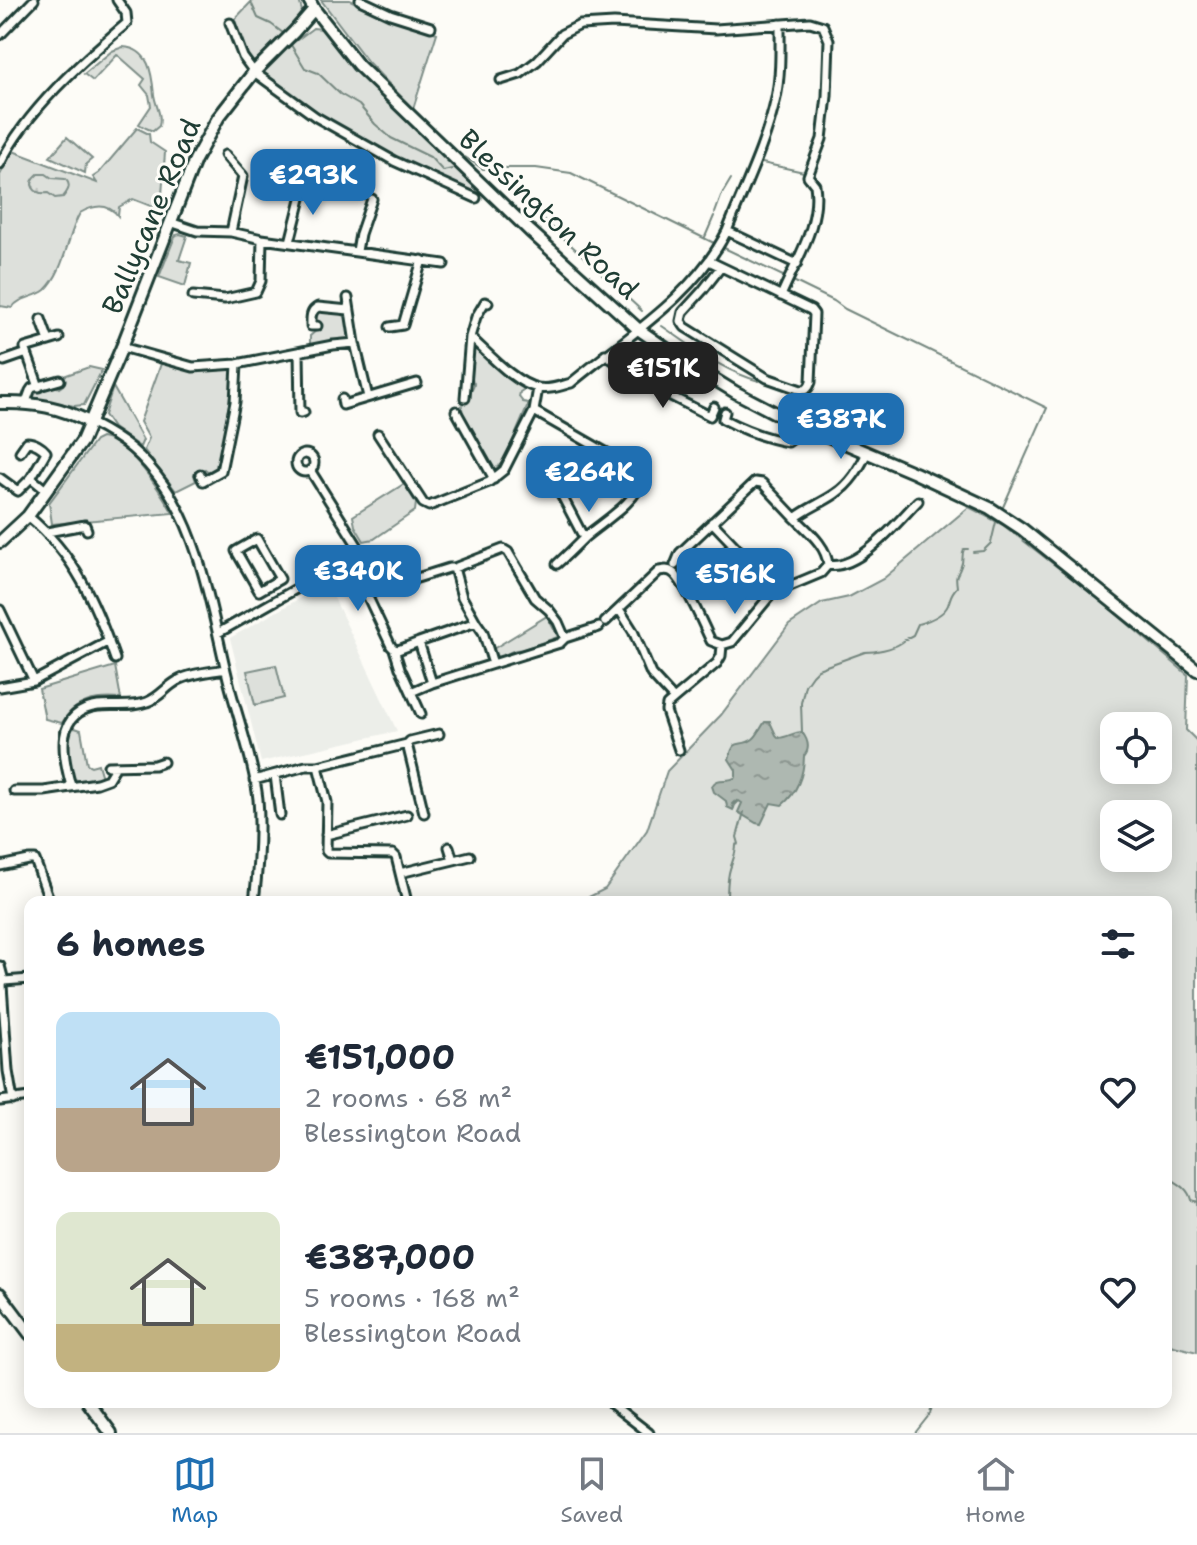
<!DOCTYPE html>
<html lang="en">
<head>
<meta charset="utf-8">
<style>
	body { margin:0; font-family:"Shantell Sans",sans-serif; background:#f2f2f3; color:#1f2937; height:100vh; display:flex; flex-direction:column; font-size:30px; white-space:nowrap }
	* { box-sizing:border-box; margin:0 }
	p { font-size:26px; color:#747a83 }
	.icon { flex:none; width:44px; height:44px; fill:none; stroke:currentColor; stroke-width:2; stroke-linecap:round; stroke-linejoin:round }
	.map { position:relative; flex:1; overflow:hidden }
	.drawer { position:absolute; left:24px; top:896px; width:1148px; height:512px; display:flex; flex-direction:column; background:#fff; border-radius:16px; box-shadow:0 4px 20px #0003 }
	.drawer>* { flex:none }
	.fabs { position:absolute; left:1100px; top:712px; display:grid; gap:16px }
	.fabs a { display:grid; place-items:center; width:72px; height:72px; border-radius:16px; background:#fff; box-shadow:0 4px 20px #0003; font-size:40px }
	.price { position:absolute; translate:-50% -68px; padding:0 18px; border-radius:16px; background:#1f6fb2; color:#fff; font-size:26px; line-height:52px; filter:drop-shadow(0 2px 4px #0008) }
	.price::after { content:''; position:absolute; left:50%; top:48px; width:24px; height:18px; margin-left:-12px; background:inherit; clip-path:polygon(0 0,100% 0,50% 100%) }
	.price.selected { background:#222; color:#fff }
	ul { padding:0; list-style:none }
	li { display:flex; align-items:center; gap:24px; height:200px; padding:0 32px }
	li span { display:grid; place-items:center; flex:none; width:224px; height:160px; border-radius:16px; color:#555 }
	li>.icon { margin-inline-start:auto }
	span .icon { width:96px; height:96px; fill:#fffc; stroke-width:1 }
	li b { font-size:34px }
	h2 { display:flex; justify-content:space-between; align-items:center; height:96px; padding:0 32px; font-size:34px }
	.dock { display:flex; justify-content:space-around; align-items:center; height:112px; border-top:2px solid #e0e1e3; background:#fff; font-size:22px; color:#747a83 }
	.dock a { display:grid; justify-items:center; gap:4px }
	.dock .selected { color:#1f6fb2 }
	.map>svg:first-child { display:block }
	.built { fill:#eceee9 }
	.grass { fill:#dde0db; stroke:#7e8e88; stroke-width:2; fill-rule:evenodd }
	.park { fill:url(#park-tufts); stroke:#7e8e88; stroke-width:2 }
	.water { fill:url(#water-ripples); stroke:#75877f; stroke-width:2 }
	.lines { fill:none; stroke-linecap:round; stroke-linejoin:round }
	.stream { stroke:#75877f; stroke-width:2 }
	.street-casing { stroke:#1f3d34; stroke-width:13 }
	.secondary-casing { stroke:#1f3d34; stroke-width:16 }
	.street { stroke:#fdfcf7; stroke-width:7 }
	.secondary { stroke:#fdfcf7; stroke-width:10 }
	.labels { text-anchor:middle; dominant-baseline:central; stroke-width:6; stroke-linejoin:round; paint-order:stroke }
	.street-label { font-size:28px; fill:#1f3d34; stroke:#fdfcf7 }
</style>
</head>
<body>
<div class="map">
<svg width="1197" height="1433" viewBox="0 0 1197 1433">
	<defs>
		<pattern id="park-tufts" width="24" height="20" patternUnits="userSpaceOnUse" patternTransform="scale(2)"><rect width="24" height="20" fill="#dde0db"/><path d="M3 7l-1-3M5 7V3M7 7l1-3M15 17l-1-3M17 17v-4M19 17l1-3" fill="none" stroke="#bdc1bd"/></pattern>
		<pattern id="water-ripples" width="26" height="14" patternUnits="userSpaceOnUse" patternTransform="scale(2)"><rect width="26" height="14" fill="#aeb8b1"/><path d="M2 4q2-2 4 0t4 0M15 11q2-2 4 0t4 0" fill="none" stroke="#8d9791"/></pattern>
	</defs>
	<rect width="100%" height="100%" fill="#fdfcf7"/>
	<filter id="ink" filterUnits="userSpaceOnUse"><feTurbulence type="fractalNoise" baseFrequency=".0125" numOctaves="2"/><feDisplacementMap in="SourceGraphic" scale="16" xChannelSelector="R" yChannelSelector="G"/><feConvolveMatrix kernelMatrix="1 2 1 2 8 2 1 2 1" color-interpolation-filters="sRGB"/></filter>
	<g filter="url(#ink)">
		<!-- built -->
		<path class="built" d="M327 583 397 731 261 762 230 638Z"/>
		<!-- grass -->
		<path class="grass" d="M253 0H299L302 11C291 31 271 47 254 62L244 56 231 23Z
			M321 0H350L388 18 437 33 413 109 368 62Z
			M313 28 322 29 355 69 437 148 482 195 479 198 394 159 317 116 259 72 277 55Z
			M123 47C150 49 152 74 154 95 156 107 162 114 159 126L153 131 146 128 139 124 151 106 149 95 141 85 145 79 119 56 117 55 93 81 84 74 112 51Z
			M137 128 149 134 150 142 165 152 161 210 133 199 119 207 118 216C108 203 94 205 80 213 67 236 65 271 45 290 35 298 19 297 12 308L0 306V175L13 151 97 183 93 177 99 173Z
			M67 137 92 159 86 164 85 173 50 157Z
			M180 234 187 236 179 260 191 263 185 286 159 277 174 239 176 235Z
			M318 311C328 311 341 312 349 319L352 339 349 342H331L310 345V336L317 330H321L320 324 315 319 316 315Z
			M475 348H480L513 380 526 388 520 392 519 397 523 402 529 403 504 461 493 471 463 416 461 399C467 396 474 390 474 383L469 376 472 352Z
			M162 361 229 368 234 373 218 469 210 473 205 469 194 475 196 481 176 491 144 450 149 438 140 422Z
			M89 367 102 370 84 405 74 406 35 398 32 396 35 390 54 385 59 388 63 385 61 377Z
			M113 387 143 440 140 447 113 428 104 415Z
			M101 438C130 442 159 489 173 513L52 524 49 503 95 441Z
			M404 484 416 503 415 511 374 539 364 541 355 526 353 516Z
			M969 507 1003 525 1101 601 1188 675 1186 730 1197 741V1352L1166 1344V902H579L605 889 647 830 667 771 721 715 789 625 822 603 849 597 883 579ZM1114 726H1158V770H1114ZM1114 814H1158V858H1114Z
			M547 616 558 637 521 650C516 649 508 652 506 656L497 657 493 649Z
			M276 665 284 698 255 705 247 671Z
			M115 666 121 699C97 697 74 700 62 723L45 719 39 689Z
			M75 728 81 730 87 764 91 766 98 764 102 778C93 781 81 783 73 778L67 744 70 729Z"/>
		<!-- park -->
		<path class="park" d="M38 174H46L52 178 65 179C72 185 68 191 63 197L55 198 48 193C34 195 26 184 38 174Z"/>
		<!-- water -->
		<path class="water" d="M765 722H770L776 735 779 738C788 737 794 732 802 732 808 740 811 748 804 756 804 774 797 793 782 805L771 803 761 824 756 823 738 812 742 803 739 801 737 803V800L735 805 734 802 732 804 734 808 733 810 727 807 726 801 714 792 712 786C717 776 728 783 736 777V770L729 759C735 735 740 749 753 739 759 734 760 728 765 722Z"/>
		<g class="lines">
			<!-- stream -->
			<path class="stream" d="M250 0 258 18 271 24 283 33
				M291 45 305 68 318 73 340 94 359 105 375 124 391 138 430 157 443 171 452 169
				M465 157 483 169 488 168 642 311
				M762 163 804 172
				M488 168H536L571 173 716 244
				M715 213 722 194 731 179
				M705 237 714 216
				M722 247 785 277
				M791 280 834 301 845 309 1047 408 1003 507
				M662 326C693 347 722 371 759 381
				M973 552 983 551 991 543 996 522
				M802 732 801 703 805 685 812 675 818 669 865 652C875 652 892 649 901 643 905 640 908 637 913 635L918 624C928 621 944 615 948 605 951 597 950 594 957 587 955 572 957 578 961 566 964 560 961 555 964 549H968
				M727 902C727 893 727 882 729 873 731 863 736 856 736 845L739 844 737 837 744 812
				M1166 1176C1177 1183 1188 1187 1191 1200L1197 1202
				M915 1433 930 1414 933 1402"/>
			<defs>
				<path id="street" d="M360 0 390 14 431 27
					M230 23 243 57 254 72 316 117 394 161 476 198
					M780 24C780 48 781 74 776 98 766 144 744 188 727 231L797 264
					M0 35 34 0
					M501 80 520 74 537 61 562 34 580 25 614 23 716 29 810 22 823 26 829 40 827 96 822 139 808 176 815 185C821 225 796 260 781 296
					M225 155 243 176 231 232
					M0 164C26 111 82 61 127 23L126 13 117 0
					M170 222 197 231 231 232 262 239 444 264
					M290 242 308 171 314 173
					M357 251 360 234 372 199
					M709 261 811 310 814 314 811 382C809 388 807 390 801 390L767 378 685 327 681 321 683 312 703 290 721 267
					M193 296 225 299 256 292 261 281 262 239
					M348 298 355 343 368 397
					M488 303 485 302 476 317 470 337C488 353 514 383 538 388 550 390 560 386 571 383 626 337 694 297 727 231
					M41 319 49 341
					M317 326H311C311 318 310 311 318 307L349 310
					M390 327 403 325 422 260
					M122 347 193 367 237 364 333 345 355 343
					M299 352 300 413 304 412
					M605 354 643 382 710 416 714 407
					M4 361 27 353
					M39 387 25 348 59 338
					M465 398 470 337
					M342 399 343 405 417 383
					M26 402 30 391 32 388 60 380
					M456 411 494 479
					M534 411 635 469 643 477C636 503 605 520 585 537 576 546 567 555 557 564
					M725 412 723 419C744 430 764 438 788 442L795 437 800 424
					M91 423C124 440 142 454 164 485 203 541 213 621 230 687 239 721 254 764 258 799 261 834 258 868 254 902
					M378 434 423 503 429 506 489 482 504 470 534 411 538 388
					M20 452 27 442C34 442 42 447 46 452L31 478
					M867 453C859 469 850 484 835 494 822 503 808 508 795 518 808 531 827 546 828 565 859 571 898 521 918 501
					M296 463a9 9 0 1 1 18 0a9 9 0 1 1-18 0Z
					M550 473 584 538
					M200 474 203 481 221 471 235 402 237 364
					M0 478 18 491 31 478 47 491
					M28 516C75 555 95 602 115 659
					M712 522 770 583 774 591
					M47 532 85 525 87 530
					M257 539 280 579 259 591 236 551Z
					M350 559 391 646 394 649 400 668
					M675 565 680 553 755 482 762 483 795 518
					M454 568 462 597 476 622
					M687 592 698 586 733 544
					M366 594 449 568H454L503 549 508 552 535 598 549 610 558 622 565 638 560 643 432 683 419 642 398 650 394 649
					M619 609 633 631 651 674 674 699 667 705 666 711 679 750
					M0 610 34 681
					M605 622 659 571C664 570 668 569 672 572 684 579 704 627 711 641L722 645
					M218 633 356 555 357 545 310 470
					M565 638 599 627
					M419 642 476 622 483 632 493 664
					M402 672 421 714
					M0 687 34 681 109 641
					M411 692 432 683
					M674 699 717 663 721 656 722 645 732 642 774 591 785 588 821 573 828 565
					M407 744 424 813
					M108 766 154 765 163 762
					M318 766 327 802 326 851 328 853 393 854 396 857 407 902
					M275 775 280 815
					M254 780 306 766H318L407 744 410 741 439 734
					M71 786C62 754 54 712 98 706 114 704 131 708 147 702 159 698 166 687 177 681 190 673 210 672 225 669
					M14 791H44L97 783 108 779 116 766
					M326 835 407 815
					M449 847 453 860
					M0 866 29 860H35L50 902
					M400 873 470 856
					M0 966 4 981 2 985 8 1071 13 1100
					M4 981 30 979
					M0 1101 30 1097
					M609 1402 649 1433"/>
				<path id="secondary" d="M309 0 314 9 358 65 530 231 638 329 681 359 735 392 783 417 915 473 990 508 1022 529 1197 670
					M0 403C34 402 61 407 91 423
					M0 542 28 516 82 441 122 347 195 160 218 118 254 72 294 32 314 9
					M0 1294 30 1334
					M88 1402 111 1433"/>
			</defs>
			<!-- street casing -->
			<use href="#street" class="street-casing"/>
			<!-- secondary casing -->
			<use href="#secondary" class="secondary-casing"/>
			<!-- street -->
			<use href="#street" class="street"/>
			<!-- secondary -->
			<use href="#secondary" class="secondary"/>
		</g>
	</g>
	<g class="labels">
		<!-- street labels -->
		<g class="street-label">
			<text transform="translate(549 214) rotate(43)">Blessington Road</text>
			<text transform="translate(151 216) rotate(-67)">Ballycane Road</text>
		</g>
	</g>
</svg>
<div class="fabs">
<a><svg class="icon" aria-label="locate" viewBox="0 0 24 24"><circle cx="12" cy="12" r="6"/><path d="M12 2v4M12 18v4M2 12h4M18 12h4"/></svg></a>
<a><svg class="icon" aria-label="layers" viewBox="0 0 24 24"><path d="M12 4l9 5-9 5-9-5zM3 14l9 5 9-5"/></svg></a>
</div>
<b class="price" style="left:313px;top:217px">€293K</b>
<b class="price selected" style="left:663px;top:410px">€151K</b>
<b class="price" style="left:841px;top:461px">€387K</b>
<b class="price" style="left:589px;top:514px">€264K</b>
<b class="price" style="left:358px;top:613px">€340K</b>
<b class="price" style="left:735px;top:616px">€516K</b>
<section class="drawer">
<h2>6 homes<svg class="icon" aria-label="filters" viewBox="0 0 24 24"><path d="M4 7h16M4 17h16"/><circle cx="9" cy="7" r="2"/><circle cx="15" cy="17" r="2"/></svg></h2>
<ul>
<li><span style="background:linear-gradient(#bfe0f5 60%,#b9a48a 0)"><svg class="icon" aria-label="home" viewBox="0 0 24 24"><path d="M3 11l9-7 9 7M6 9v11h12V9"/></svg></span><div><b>€151,000</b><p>2 rooms · 68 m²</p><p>Blessington Road</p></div><svg class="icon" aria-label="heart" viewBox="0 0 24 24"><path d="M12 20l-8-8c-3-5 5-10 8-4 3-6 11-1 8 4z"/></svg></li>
<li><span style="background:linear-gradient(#dfe7d0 70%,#c2b280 0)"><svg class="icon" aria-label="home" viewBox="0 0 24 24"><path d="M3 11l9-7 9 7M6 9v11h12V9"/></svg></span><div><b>€387,000</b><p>5 rooms · 168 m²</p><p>Blessington Road</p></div><svg class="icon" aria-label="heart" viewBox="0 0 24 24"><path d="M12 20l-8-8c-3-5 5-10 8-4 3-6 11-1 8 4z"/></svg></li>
</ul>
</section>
</div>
<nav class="dock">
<a class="selected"><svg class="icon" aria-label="map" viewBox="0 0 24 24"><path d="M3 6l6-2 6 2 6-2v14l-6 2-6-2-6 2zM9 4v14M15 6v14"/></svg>Map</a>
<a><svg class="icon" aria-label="saved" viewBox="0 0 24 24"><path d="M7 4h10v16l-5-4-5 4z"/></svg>Saved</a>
<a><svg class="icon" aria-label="home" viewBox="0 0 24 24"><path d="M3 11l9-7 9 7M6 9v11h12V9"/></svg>Home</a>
</nav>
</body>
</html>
